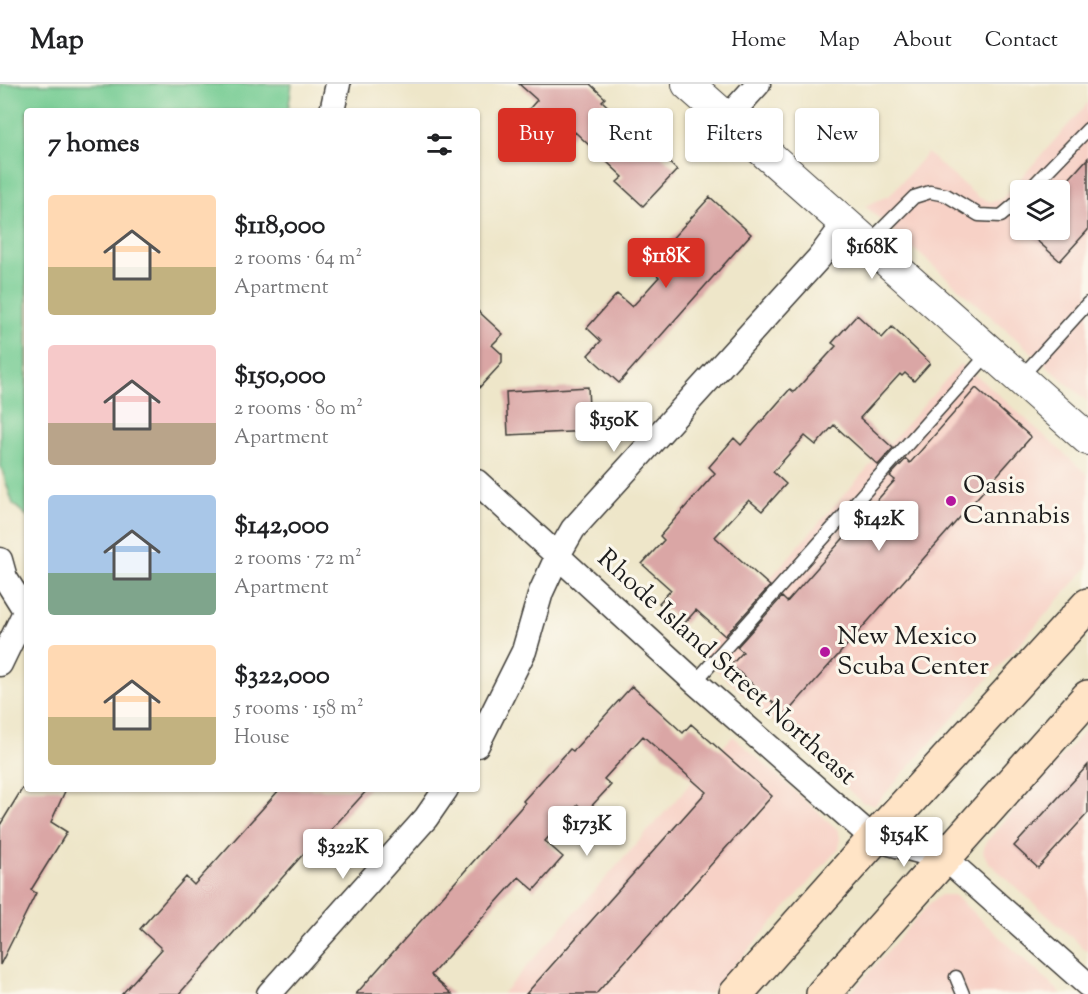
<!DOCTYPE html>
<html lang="en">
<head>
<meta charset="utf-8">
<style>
	body { margin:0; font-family:"Sorts Mill Goudy",serif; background:#f6f6f6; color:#202124; height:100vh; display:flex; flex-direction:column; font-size:22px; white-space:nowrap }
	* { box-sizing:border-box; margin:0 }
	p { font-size:20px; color:#757577 }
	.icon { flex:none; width:33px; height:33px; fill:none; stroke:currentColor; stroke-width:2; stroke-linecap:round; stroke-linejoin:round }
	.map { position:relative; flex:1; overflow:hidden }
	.drawer { position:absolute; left:24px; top:24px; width:456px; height:684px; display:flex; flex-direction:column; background:#fff; border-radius:6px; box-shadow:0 2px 4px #0004 }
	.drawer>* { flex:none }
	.hud { position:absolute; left:498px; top:24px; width:500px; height:54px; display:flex; gap:12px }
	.tools { position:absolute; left:1010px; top:96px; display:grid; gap:12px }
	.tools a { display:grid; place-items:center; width:60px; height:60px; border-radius:6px; background:#fff; box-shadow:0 2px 4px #0004; font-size:30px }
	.price { position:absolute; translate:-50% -51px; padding:0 14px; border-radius:6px; background:#fff; color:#222; font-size:20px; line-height:39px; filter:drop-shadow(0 2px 3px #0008) }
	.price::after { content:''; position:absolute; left:50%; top:36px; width:18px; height:14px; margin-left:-9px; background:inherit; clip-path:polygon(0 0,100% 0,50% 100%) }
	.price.on { background:#d93025; color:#fff }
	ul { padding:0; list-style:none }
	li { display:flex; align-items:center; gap:18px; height:150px; padding:0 24px }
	li span { display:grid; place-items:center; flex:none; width:168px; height:120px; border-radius:6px; color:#555 }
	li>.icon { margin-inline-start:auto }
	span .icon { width:72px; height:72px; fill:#fffc; stroke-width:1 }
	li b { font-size:26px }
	h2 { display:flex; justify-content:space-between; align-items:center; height:72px; padding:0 24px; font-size:26px }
	.chip { padding:0 21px; border-radius:6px; background:#fff; box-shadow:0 2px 4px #0004; font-size:21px; line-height:54px }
	.chip.on { background:#d93025; color:#fff }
	header { display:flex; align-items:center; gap:36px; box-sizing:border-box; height:84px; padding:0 30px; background:#fff; border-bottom:2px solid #e0e0e0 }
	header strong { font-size:28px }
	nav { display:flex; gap:33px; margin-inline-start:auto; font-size:21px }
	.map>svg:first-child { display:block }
	.built { fill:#f7d1c6; fill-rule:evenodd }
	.green { fill:#71ca90; stroke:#467356; stroke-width:1.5 }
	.building { fill:#daa6a5 }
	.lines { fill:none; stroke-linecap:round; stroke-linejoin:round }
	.service-casing { stroke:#3c3a36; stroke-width:15 }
	.minor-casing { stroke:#3c3a36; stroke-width:27 }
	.tertiary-casing { stroke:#3c3a36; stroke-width:34 }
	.secondary-casing { stroke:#3c3a36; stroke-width:36 }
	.service { stroke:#fff; stroke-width:12 }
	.minor { stroke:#fff; stroke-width:24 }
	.tertiary { stroke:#fff; stroke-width:32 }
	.secondary { stroke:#ffe4c6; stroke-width:33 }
	.poi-dot { fill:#b5179e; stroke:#fbf7ec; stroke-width:2 }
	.labels { text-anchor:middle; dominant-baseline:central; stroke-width:6; stroke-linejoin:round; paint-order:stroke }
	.poi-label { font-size:26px; fill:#1c1c1c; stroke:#fbf7ec; text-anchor:start }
	.street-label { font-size:26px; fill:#1c1c1c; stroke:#fbf7ec }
</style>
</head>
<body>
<header>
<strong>Map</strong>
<nav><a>Home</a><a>Map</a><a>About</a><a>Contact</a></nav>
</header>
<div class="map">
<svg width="1088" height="910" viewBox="0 0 1088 910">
	<rect width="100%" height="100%" fill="#fbf7ec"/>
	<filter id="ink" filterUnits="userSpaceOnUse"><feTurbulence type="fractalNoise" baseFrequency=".0167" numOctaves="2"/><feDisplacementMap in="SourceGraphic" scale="12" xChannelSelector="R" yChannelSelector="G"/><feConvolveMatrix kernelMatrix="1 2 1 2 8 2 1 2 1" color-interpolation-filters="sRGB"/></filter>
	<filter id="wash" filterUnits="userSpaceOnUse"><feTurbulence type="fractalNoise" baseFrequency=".008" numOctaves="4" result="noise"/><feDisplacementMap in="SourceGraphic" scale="24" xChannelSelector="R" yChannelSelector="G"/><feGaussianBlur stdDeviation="1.35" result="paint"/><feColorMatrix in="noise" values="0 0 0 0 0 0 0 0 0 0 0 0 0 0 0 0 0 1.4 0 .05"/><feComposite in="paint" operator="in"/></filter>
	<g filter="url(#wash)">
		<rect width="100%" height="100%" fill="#eee6c9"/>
		<!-- built -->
		<path class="built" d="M1088 19V318L865 122 890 111 927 69 979 114 992 118 1002 115ZM1020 106H1059V146H1020Z
			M960 280 983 297 1088 391V483L875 721 862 718 701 572Z
			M1088 643V868L988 778 983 768 986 758Z
			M733 652 838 746 840 753 839 764 709 910H502Z
			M941 811H954L1062 910H850L930 819Z"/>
		<!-- green -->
		<path class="green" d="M0 0H292L288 27H27V432L13 420 0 380Z"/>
		<g id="blocks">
			<!-- building -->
			<path class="building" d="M519 0H590L605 14 602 17 677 86 643 122 617 98 623 93 575 48 560 64 523 32 537 16Z
				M1088 74V146L1060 177 1025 146H1059V106Z
				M710 113 751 150 619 299 588 271 601 257 587 244 617 210 632 223 659 193 647 182Z
				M477 226 503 250 492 261 502 270V279L477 306Z
				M857 231 882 254 892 243 930 279 914 297 905 289 902 292 900 290 860 334 893 364 878 381 834 341 816 361 805 352 773 388 786 400 762 427 749 416 715 453 770 502 725 552 696 526 684 540 659 519 671 506 642 480 664 456 660 452 715 389 709 383 734 354 741 361 790 305 794 308 836 262 832 259Z
				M588 303 590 347 508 351 506 308Z
				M976 304 1031 353 786 630 731 581 743 568 737 563 782 513 787 518 895 396 890 392 906 375 910 379Z
				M632 602 683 649 691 640 772 712 596 910H526L706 708 643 652 604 695 611 701 586 728 578 721 545 757 563 773 534 806 519 793 431 891 452 910H356L525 719 523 717 570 665 573 667Z
				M1088 681V729L1038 784 1014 762Z
				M22 705H66L51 738 67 748 31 806 36 809 0 881V741Z
				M280 705H368L308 771 305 768 179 910H122L162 865 140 845 186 793 194 801Z"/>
		</g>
	</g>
	<g filter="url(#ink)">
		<use href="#blocks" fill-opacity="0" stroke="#3c3a36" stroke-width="1.5"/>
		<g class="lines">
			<defs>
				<path id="service" d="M1029 106 1088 45
					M868 159 914 113 930 108 946 111 979 131 1001 132 1020 116
					M1020 294 1088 219
					M695 598 989 269
					M956 893 963 910"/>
				<path id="minor" d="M332 27 338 0
					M727 34 758 0
					M477 398 695 598 874 755 945 774 1088 901
					M0 476 5 494 25 526
					M0 580 27 524
					M477 661 524 567 541 508 558 471 573 445 819 174 845 139
					M269 910 426 734 446 705"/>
				<path id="tertiary" d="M688 0 1088 355"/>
				<path id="secondary" d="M736 910 874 755 1088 521
					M823 910 1088 613"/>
			</defs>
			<!-- service casing -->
			<use href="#service" class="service-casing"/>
			<!-- minor casing -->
			<use href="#minor" class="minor-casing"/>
			<!-- tertiary casing -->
			<use href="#tertiary" class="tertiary-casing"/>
			<!-- secondary casing -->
			<use href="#secondary" class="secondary-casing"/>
			<!-- service -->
			<use href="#service" class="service"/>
			<!-- minor -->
			<use href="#minor" class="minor"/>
			<!-- tertiary -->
			<use href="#tertiary" class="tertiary"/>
			<!-- secondary -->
			<use href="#secondary" class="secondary"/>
		</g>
	</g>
	<!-- markers -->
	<g class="poi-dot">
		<circle cx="951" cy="417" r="6"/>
		<circle cx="825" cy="568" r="6"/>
	</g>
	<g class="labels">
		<!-- poi labels -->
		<g class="poi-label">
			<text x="963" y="402">Oasis<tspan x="963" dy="30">Cannabis</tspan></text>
			<text x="837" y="553">New Mexico<tspan x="837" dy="30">Scuba Center</tspan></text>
		</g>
		<!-- street labels -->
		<g class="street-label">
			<text transform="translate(726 584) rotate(42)">Rhode Island Street Northeast</text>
		</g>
	</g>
</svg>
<div class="tools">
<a><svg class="icon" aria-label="layers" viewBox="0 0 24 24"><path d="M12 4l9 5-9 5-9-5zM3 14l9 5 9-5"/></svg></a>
</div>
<b class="price" style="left:872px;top:196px">$168K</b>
<b class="price on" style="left:666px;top:205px">$118K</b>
<b class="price" style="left:614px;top:369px">$150K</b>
<b class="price" style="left:879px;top:468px">$142K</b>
<b class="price" style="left:587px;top:773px">$173K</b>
<b class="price" style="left:904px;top:784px">$154K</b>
<b class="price" style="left:343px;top:796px">$322K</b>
<div class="hud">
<a class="chip on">Buy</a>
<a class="chip">Rent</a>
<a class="chip">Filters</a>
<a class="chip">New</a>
</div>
<section class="drawer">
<h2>7 homes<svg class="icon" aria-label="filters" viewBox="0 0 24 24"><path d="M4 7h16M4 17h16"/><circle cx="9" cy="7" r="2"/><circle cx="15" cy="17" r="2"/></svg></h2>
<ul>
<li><span style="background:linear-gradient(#ffd9b3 60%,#c2b280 0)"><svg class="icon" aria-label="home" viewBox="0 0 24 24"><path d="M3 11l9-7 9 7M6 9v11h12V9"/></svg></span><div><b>$118,000</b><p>2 rooms · 64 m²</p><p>Apartment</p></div></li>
<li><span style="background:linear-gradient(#f6c9c9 65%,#b9a48a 0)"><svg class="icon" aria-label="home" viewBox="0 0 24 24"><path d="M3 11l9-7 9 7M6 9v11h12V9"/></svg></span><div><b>$150,000</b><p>2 rooms · 80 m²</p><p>Apartment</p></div></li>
<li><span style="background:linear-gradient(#a9c7e8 65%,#7fa58c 0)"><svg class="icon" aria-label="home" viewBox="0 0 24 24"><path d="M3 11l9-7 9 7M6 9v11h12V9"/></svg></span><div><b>$142,000</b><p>2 rooms · 72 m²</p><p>Apartment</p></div></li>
<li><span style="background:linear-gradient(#ffd9b3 60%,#c2b280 0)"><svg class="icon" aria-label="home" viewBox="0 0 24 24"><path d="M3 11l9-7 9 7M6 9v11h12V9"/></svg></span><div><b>$322,000</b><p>5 rooms · 158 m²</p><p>House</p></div></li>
</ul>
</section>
</div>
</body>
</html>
